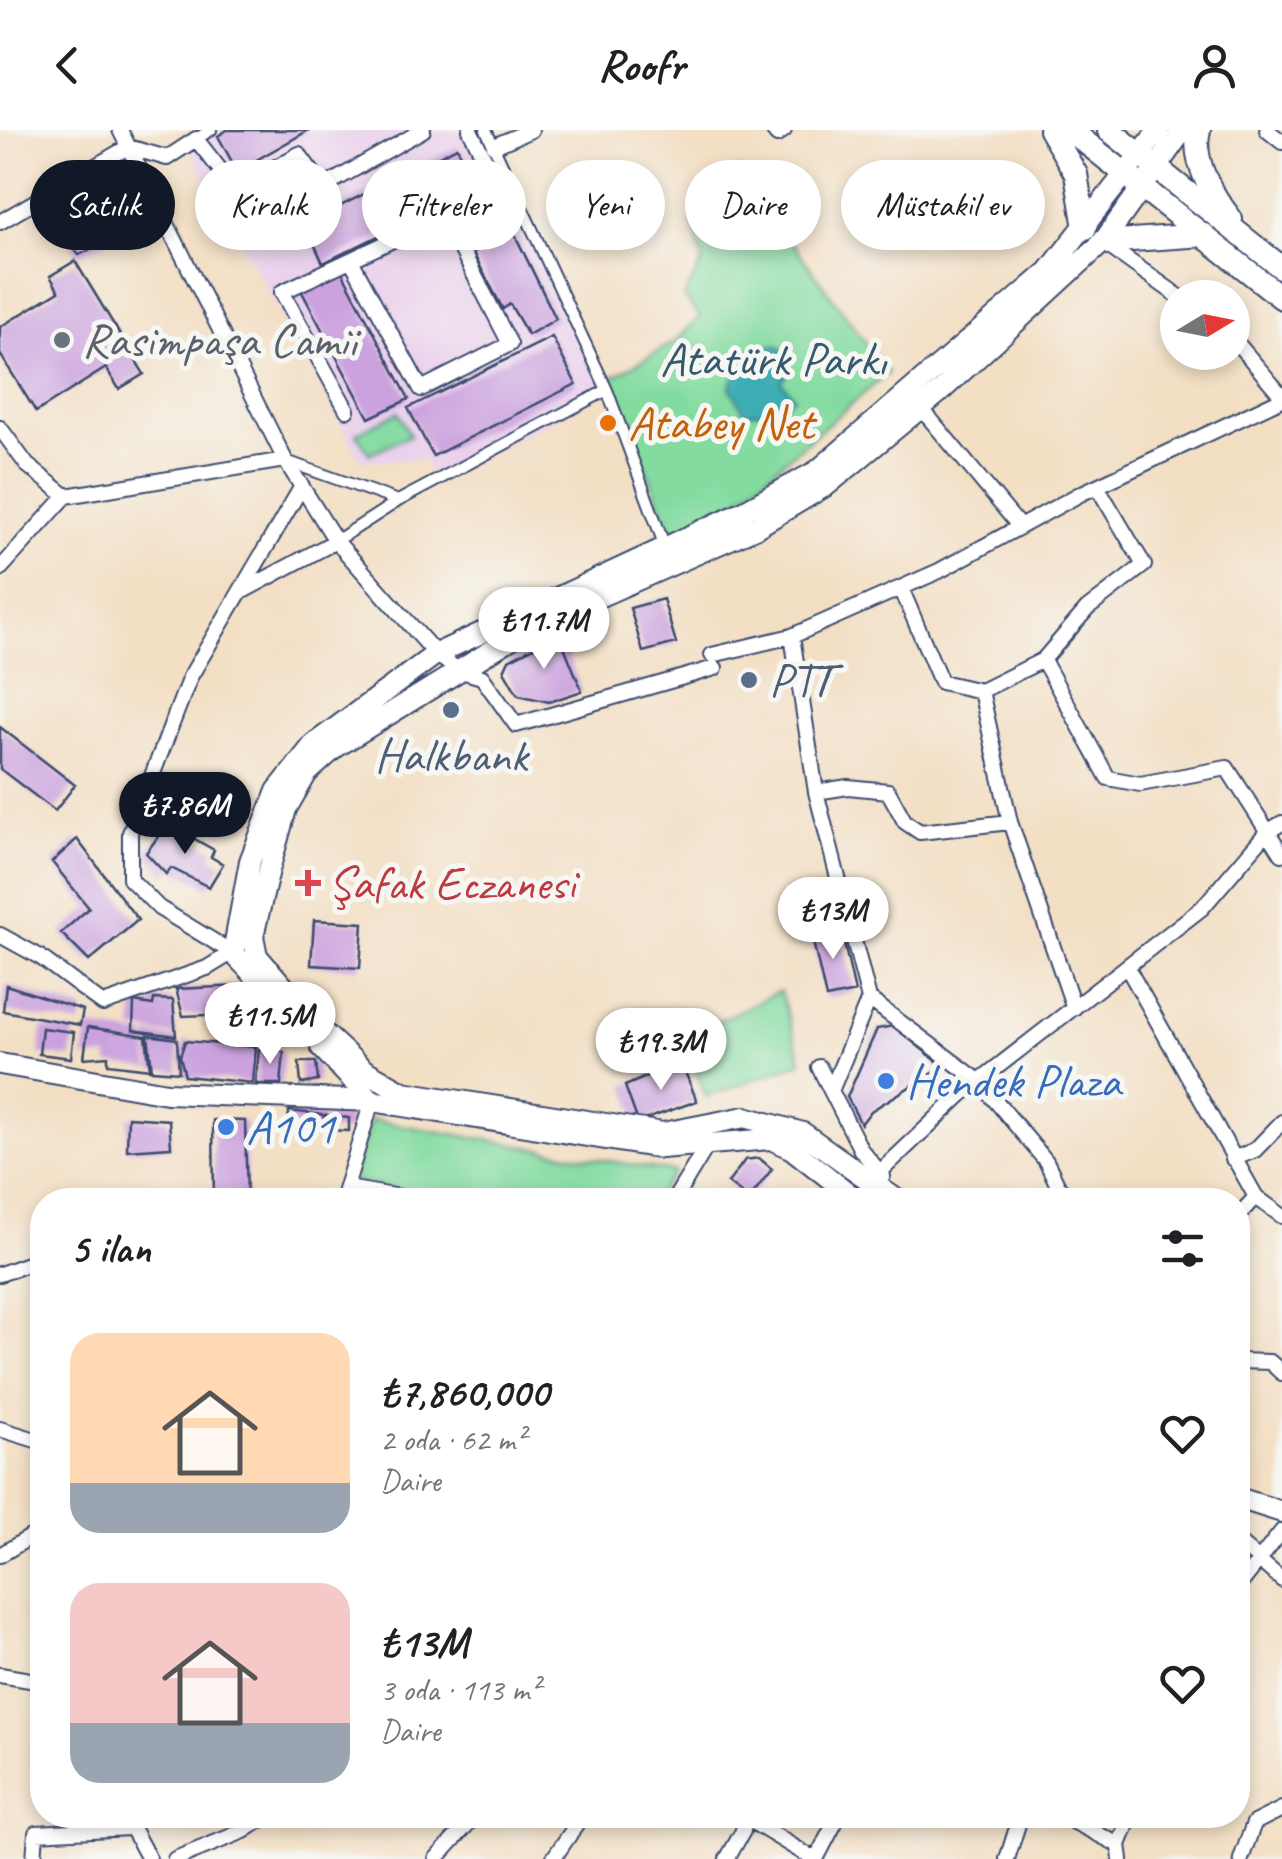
<!DOCTYPE html>
<html lang="tr">
<head>
<meta charset="utf-8">
<style>
	body { margin:0; font-family:Caveat,sans-serif; background:#f6f6f6; color:#202124; height:100vh; display:flex; flex-direction:column; font-size:38px; white-space:nowrap }
	* { box-sizing:border-box; margin:0 }
	p { font-size:32px; color:#757577 }
	.icon { flex:none; width:55px; height:55px; fill:none; stroke:currentColor; stroke-width:2; stroke-linecap:round; stroke-linejoin:round }
	.map { position:relative; flex:1; overflow:hidden }
	.panel { position:absolute; left:30px; top:1058px; width:1220px; height:640px; display:flex; flex-direction:column; background:#fff; border-radius:40px; box-shadow:0 5px 15px #0003 }
	.panel>* { flex:none }
	.guide { position:absolute; left:30px; top:30px; width:1222px; height:90px; display:flex; gap:20px }
	.needle { width:65px; rotate:80deg }
	.tools { position:absolute; left:1160px; top:150px; display:grid; gap:20px }
	.tools a { display:grid; place-items:center; width:90px; height:90px; border-radius:50%; background:#fff; box-shadow:0 5px 15px #0003; font-size:50px }
	.price { position:absolute; translate:-50% -85px; padding:0 22px; border-radius:35px; background:#fff; color:#222; font-size:32px; line-height:65px; filter:drop-shadow(0 2px 5px #0008) }
	.price::after { content:''; position:absolute; left:50%; top:60px; width:30px; height:22px; margin-left:-15px; background:inherit; clip-path:polygon(0 0,100% 0,50% 100%) }
	.price.on { background:#111827; color:#fff }
	ul { padding:0; list-style:none }
	li { display:flex; align-items:center; gap:30px; height:250px; padding:0 40px }
	li span { display:grid; place-items:center; flex:none; width:280px; height:200px; border-radius:30px; color:#555 }
	li>.icon { margin-inline-start:auto }
	span .icon { width:120px; height:120px; fill:#fffc; stroke-width:1 }
	li b { font-size:42px }
	h2 { display:flex; justify-content:space-between; align-items:center; height:120px; padding:0 40px; font-size:42px }
	.chip { padding:0 35px; border-radius:45px; background:#fff; box-shadow:0 5px 15px #0003; font-size:35px; line-height:90px }
	.chip.on { background:#111827; color:#fff }
	header { display:flex; justify-content:space-between; align-items:center; height:130px; padding:0 40px; background:#fff; font-size:45px; font-weight:800 }
	.map>svg:first-child { display:block }
	.built { fill:#ead1ec }
	.green { fill:#83dba0; stroke:#4f857f; stroke-width:2.5 }
	.water { fill:#3badb3; stroke:#2b6e88; stroke-width:2.5 }
	.building { fill:#cba2de }
	.lines { fill:none; stroke-linecap:round; stroke-linejoin:round }
	.pedestrian-casing { stroke:#3b496d; stroke-width:14 }
	.minor-casing { stroke:#3b496d; stroke-width:18 }
	.secondary-casing { stroke:#3b496d; stroke-width:24 }
	.trunk-casing { stroke:#3b496d; stroke-width:26 }
	.pedestrian { stroke:#fff; stroke-width:10 }
	.minor { stroke:#fff; stroke-width:14 }
	.secondary { stroke:#fff; stroke-width:20 }
	.trunk { stroke:#fff; stroke-width:22 }
	.worship-dot { fill:#6b7280; stroke:#f6f6f2; stroke-width:4 }
	.food-dot { fill:#e8710a; stroke:#f6f6f2; stroke-width:4 }
	.service-dot { fill:#5c6f8a; stroke:#f6f6f2; stroke-width:4 }
	.health-dot { fill:#e0444e; stroke:#f6f6f2; stroke-width:4 }
	.shop-dot { fill:#3f7fe0; stroke:#f6f6f2; stroke-width:4 }
	.labels { text-anchor:middle; dominant-baseline:central; stroke-width:10; stroke-linejoin:round; paint-order:stroke }
	.worship-label { font-size:48px; fill:#5b616d; stroke:#f6f6f2; text-anchor:start }
	.park-label { font-size:48px; fill:#355a6e; stroke:#f6f6f2 }
	.food-label { font-size:48px; fill:#c56008; stroke:#f6f6f2; text-anchor:start }
	.service-label { font-size:48px; fill:#4e5e75; stroke:#f6f6f2; text-anchor:start }
	.health-label { font-size:48px; fill:#be3a42; stroke:#f6f6f2; text-anchor:start }
	.shop-label { font-size:48px; fill:#366cbe; stroke:#f6f6f2; text-anchor:start }
</style>
</head>
<body>
<header><svg class="icon" aria-label="back" viewBox="0 0 24 24"><path d="M15 5l-7 7 7 7"/></svg>Roofr<svg class="icon" aria-label="person" viewBox="0 0 24 24"><circle cx="12" cy="8" r="4"/><path d="M4 21q1-7 8-7t8 7"/></svg></header>
<div class="map">
<svg width="1282" height="1729" viewBox="0 0 1282 1729">
	<rect width="100%" height="100%" fill="#f6f6f2"/>
	<filter id="ink" filterUnits="userSpaceOnUse"><feTurbulence type="fractalNoise" baseFrequency=".01" numOctaves="2"/><feDisplacementMap in="SourceGraphic" scale="20" xChannelSelector="R" yChannelSelector="G"/><feConvolveMatrix kernelMatrix="1 2 1 2 8 2 1 2 1" color-interpolation-filters="sRGB"/></filter>
	<filter id="wash" filterUnits="userSpaceOnUse"><feTurbulence type="fractalNoise" baseFrequency=".0048" numOctaves="4" result="noise"/><feDisplacementMap in="SourceGraphic" scale="40" xChannelSelector="R" yChannelSelector="G"/><feGaussianBlur stdDeviation="2.25" result="paint"/><feColorMatrix in="noise" values="0 0 0 0 0 0 0 0 0 0 0 0 0 0 0 0 0 1.4 0 .05"/><feComposite in="paint" operator="in"/></filter>
	<g filter="url(#wash)">
		<rect width="100%" height="100%" fill="#f3dfc4"/>
		<!-- built -->
		<path class="built" d="M211 0H486L607 260 435 352 424 330H361L187 15Z"/>
		<!-- green -->
		<path class="green" d="M738 40 888 243 732 375 672 404 611 248 675 212 700 187 684 167 703 131 692 90Z
			M398 282 410 305 369 324 357 303Z
			M780 861 802 932 706 967 683 908Z
			M371 990 674 1042 654 1070H450L351 1051Z"/>
		<!-- water -->
		<path class="water" d="M759 216H778L789 225 787 245 781 251 794 267 776 280 745 283 730 258 737 240 746 234 743 228Z"/>
		<g id="blocks">
			<!-- building -->
			<path class="building" d="M227 0H309L237 41 218 6Z
				M457 17 478 57 323 133 305 94Z
				M111 62 130 100 79 125 50 91Z
				M498 70 556 189 528 205 510 174 503 179 473 123 479 119 464 86Z
				M75 131 144 244 119 259 106 238 36 282 0 224V197L59 161 50 146Z
				M341 140 409 269 369 288 301 160Z
				M552 207 576 254 433 326 408 278Z
				M663 469 676 513 643 522 630 478Z
				M559 504 582 561 549 572 518 565 504 541 509 530Z
				M0 597 75 655 55 681 0 639Z
				M177 699 214 720 211 727 223 734 209 757 171 738 166 744 146 723 163 700 173 705Z
				M77 709 138 790 89 831 61 803 89 778 52 732Z
				M314 790 363 793 360 838 311 835Z
				M840 796 855 862 826 868 811 803Z
				M6 855 83 880 80 895 3 881Z
				M240 856 255 883 183 886 176 859Z
				M154 869 173 870 176 906 133 900 134 872 153 875Z
				M893 896 943 936 871 981 861 994 847 967 877 899Z
				M88 897 146 906 150 939 108 934V926L84 928Z
				M42 898 74 902 71 928 39 924Z
				M148 905 177 909 179 942 152 940Z
				M185 911 256 917 253 953 185 946 180 926Z
				M259 919 284 922 281 954H256Z
				M299 932H316L318 951 301 954Z
				M681 932 697 971 638 992 625 956Z
				M289 981 324 985 322 998 288 997Z
				M326 985 349 988V1001L325 1000Z
				M128 987 169 990 171 1017 127 1020Z
				M213 990 245 991 247 1070H214Z
				M759 1028 772 1039 749 1069 728 1053 745 1030Z"/>
		</g>
	</g>
	<g filter="url(#ink)">
		<use href="#blocks" fill-opacity="0" stroke="#3b496d" stroke-width="2.5"/>
		<g class="lines">
			<defs>
				<path id="pedestrian" d="M486 0 607 260 665 417
					M196 9 211 0
					M286 331 398 371
					M336 411 398 371 607 260"/>
				<path id="minor" d="M120 0 285 330 336 411 436 524 458 540 482 547 516 595 715 538
					M773 0 777 5 784 0
					M1267 0 1282 12
					M494 16 531 0
					M0 92 128 17 167 28 196 9 229 51 247 53 299 24 323 57 423 0
					M1104 113 1181 168
					M351 130 421 259 510 214 444 86
					M1232 207 1282 266
					M921 278 1020 397
					M347 280 282 162 444 86 497 54 470 0
					M0 298 27 335 66 366
					M1097 356 1144 435 1087 479 1043 530 1108 648 1140 654 1227 638 1282 724
					M0 439 66 366 285 330
					M901 458 941 552 981 561 1043 530
					M241 462 336 411
					M792 506 816 662 848 657 888 661 905 692 920 702 1010 692
					M712 525 792 506 939 441 1080 364 1282 269
					M981 561 1010 692 1074 878
					M816 662 869 869 979 951 1046 1031 1065 1070
					M0 805 40 827 103 874 207 838 238 819
					M233 823 159 778 130 749V703L190 547 302 356
					M1127 837 1256 1067 1282 1086
					M819 937 861 1020 883 1046
					M831 961 869 869
					M1233 1029 1255 1020 1282 992
					M880 1042 961 965 1202 778 1267 702 1282 693
					M347 1058 417 1070
					M342 1070 372 971
					M674 1070 708 1014
					M1238 1086 1256 1067
					M0 1144 42 1129
					M1238 1231 1270 1232 1282 1243
					M0 1299 42 1312
					M1238 1412 1282 1450
					M0 1425 42 1400
					M1238 1457 1282 1401
					M0 1545 42 1552
					M125 1685 149 1729
					M741 1685 814 1729
					M1061 1685 1119 1715 1121 1729
					M1119 1715 1131 1685
					M34 1729 36 1703 129 1698
					M175 1729 244 1701 268 1685
					M436 1729 476 1685
					M553 1729 583 1685
					M727 1729 743 1701 744 1685
					M816 1729 839 1685
					M1007 1729 1021 1685
					M1241 1729 1254 1693 1282 1679"/>
				<path id="secondary" d="M278 870 233 823 250 731 277 661 314 614 436 524 744 381 817 341 1049 141 1159 0
					M321 917 372 971
					M0 934 167 963 372 971 661 1018 771 1009 792 1019 857 1070
					M897 1070 803 1003 745 987 663 1003 403 962 364 940 324 903 257 826 253 806 269 740 286 679 307 643 336 617 530 497 755 398 827 355 941 261 1103 112 1183 0
					M1238 1368 1282 1382"/>
				<path id="trunk" d="M1050 0 1076 44 1085 98
					M1070 0 1282 168
					M1109 0 1282 138
					M1199 0C1191 31 1212 65 1231 89
					M1103 112 1204 105"/>
			</defs>
			<!-- pedestrian casing -->
			<use href="#pedestrian" class="pedestrian-casing"/>
			<!-- minor casing -->
			<use href="#minor" class="minor-casing"/>
			<!-- secondary casing -->
			<use href="#secondary" class="secondary-casing"/>
			<!-- trunk casing -->
			<use href="#trunk" class="trunk-casing"/>
			<!-- pedestrian -->
			<use href="#pedestrian" class="pedestrian"/>
			<!-- minor -->
			<use href="#minor" class="minor"/>
			<!-- secondary -->
			<use href="#secondary" class="secondary"/>
			<!-- trunk -->
			<use href="#trunk" class="trunk"/>
		</g>
	</g>
	<!-- markers -->
	<circle class="worship-dot" cx="62" cy="210" r="10"/>
	<circle class="food-dot" cx="608" cy="293" r="10"/>
	<g class="service-dot">
		<circle cx="749" cy="550" r="10"/>
		<circle cx="451" cy="580" r="10"/>
	</g>
	<path class="health-dot" d="M303 738h10v10h10v10h-10v10h-10v-10h-10v-10h10z"/>
	<g class="shop-dot">
		<circle cx="886" cy="951" r="10"/>
		<circle cx="226" cy="997" r="10"/>
	</g>
	<g class="labels">
		<!-- worship labels -->
		<g class="worship-label">
			<text x="82" y="210">Rasimpaşa Camii</text>
		</g>
		<!-- park labels -->
		<g class="park-label">
			<text x="773" y="229">Atatürk Parkı</text>
		</g>
		<!-- food labels -->
		<g class="food-label">
			<text x="628" y="293">Atabey Net</text>
		</g>
		<!-- service labels -->
		<g class="service-label">
			<text x="769" y="550">PTT</text>
			<text x="451" y="625" text-anchor="middle">Halkbank</text>
		</g>
		<!-- health labels -->
		<g class="health-label">
			<text x="328" y="753">Şafak Eczanesi</text>
		</g>
		<!-- shop labels -->
		<g class="shop-label">
			<text x="906" y="951">Hendek Plaza</text>
			<text x="246" y="997">A101</text>
		</g>
	</g>
</svg>
<div class="tools">
<a><svg class="needle" viewBox="-14 -14 28 28"><path d="M0-13l5 13h-10z" fill="#e53935"/><path d="M0 13l5-13h-10z" fill="#757577"/></svg></a>
</div>
<b class="price" style="left:544px;top:542px">₺11.7M</b>
<b class="price on" style="left:185px;top:727px">₺7.86M</b>
<b class="price" style="left:833px;top:832px">₺13M</b>
<b class="price" style="left:270px;top:937px">₺11.5M</b>
<b class="price" style="left:661px;top:963px">₺19.3M</b>
<div class="guide">
<a class="chip on">Satılık</a>
<a class="chip">Kiralık</a>
<a class="chip">Filtreler</a>
<a class="chip">Yeni</a>
<a class="chip">Daire</a>
<a class="chip">Müstakil ev</a>
</div>
<section class="panel">
<h2>5 ilan<svg class="icon" aria-label="filters" viewBox="0 0 24 24"><path d="M4 7h16M4 17h16"/><circle cx="9" cy="7" r="2"/><circle cx="15" cy="17" r="2"/></svg></h2>
<ul>
<li><span style="background:linear-gradient(#ffd9b3 75%,#9aa5b1 0)"><svg class="icon" aria-label="home" viewBox="0 0 24 24"><path d="M3 11l9-7 9 7M6 9v11h12V9"/></svg></span><div><b>₺7,860,000</b><p>2 oda · 62 m²</p><p>Daire</p></div><svg class="icon" aria-label="heart" viewBox="0 0 24 24"><path d="M12 20l-8-8c-3-5 5-10 8-4 3-6 11-1 8 4z"/></svg></li>
<li><span style="background:linear-gradient(#f6c9c9 70%,#9aa5b1 0)"><svg class="icon" aria-label="home" viewBox="0 0 24 24"><path d="M3 11l9-7 9 7M6 9v11h12V9"/></svg></span><div><b>₺13M</b><p>3 oda · 113 m²</p><p>Daire</p></div><svg class="icon" aria-label="heart" viewBox="0 0 24 24"><path d="M12 20l-8-8c-3-5 5-10 8-4 3-6 11-1 8 4z"/></svg></li>
</ul>
</section>
</div>
</body>
</html>
